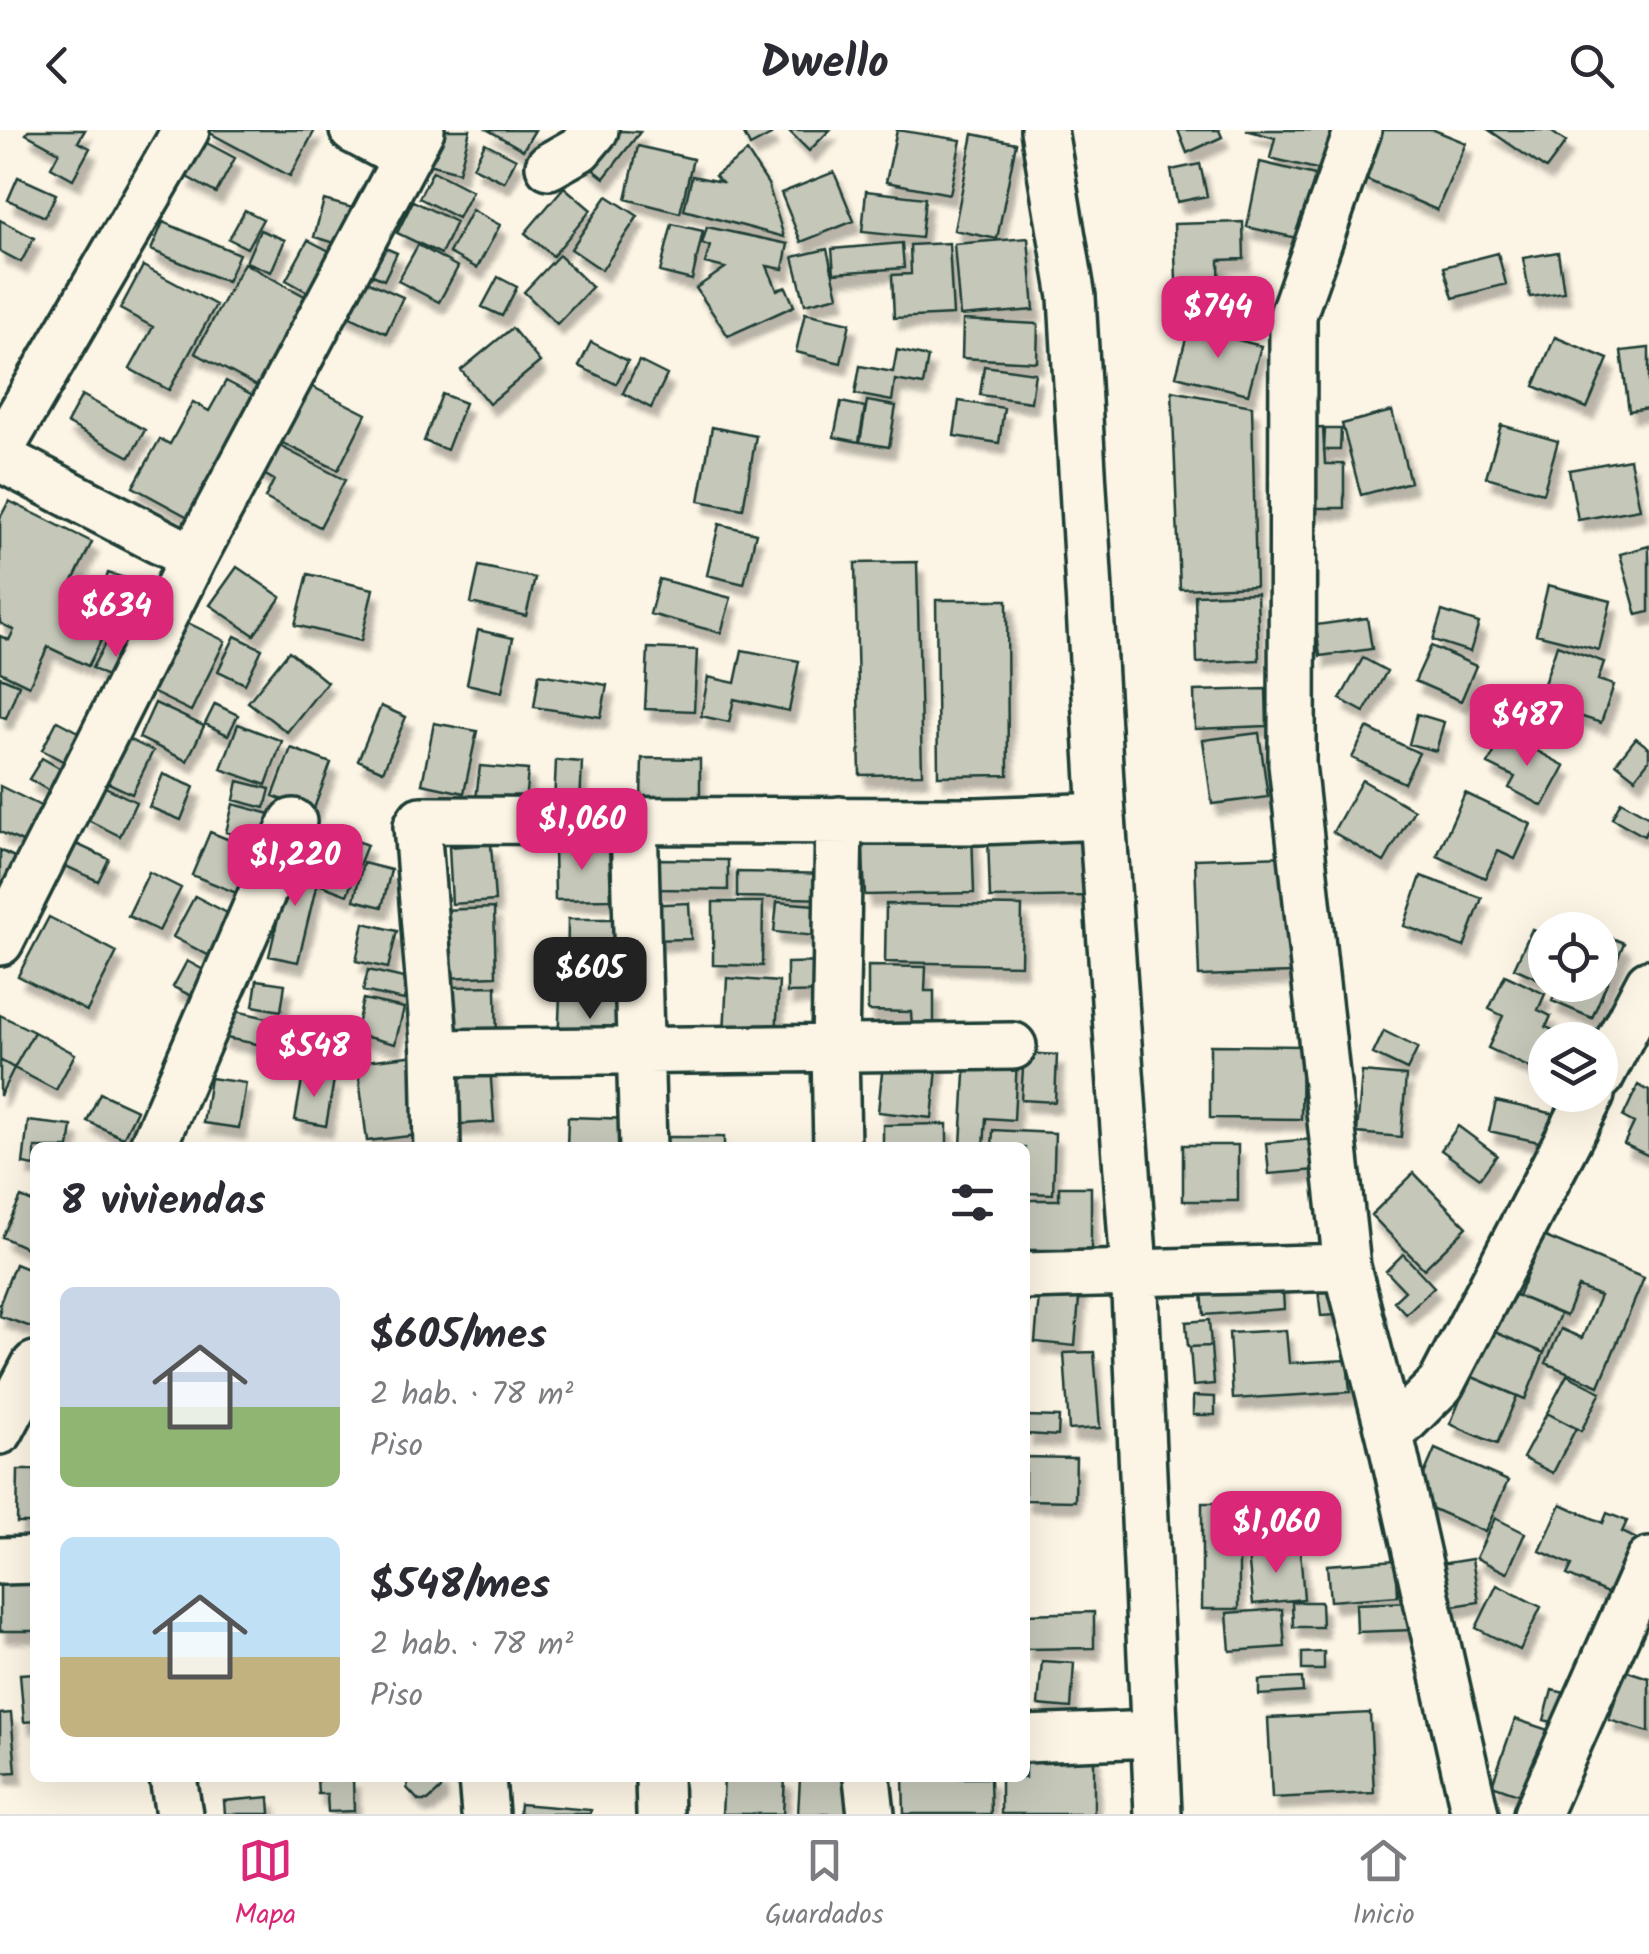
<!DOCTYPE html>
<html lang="es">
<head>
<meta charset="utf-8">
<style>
	body { margin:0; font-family:Kalam,sans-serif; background:#f7f7f7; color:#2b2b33; height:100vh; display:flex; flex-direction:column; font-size:38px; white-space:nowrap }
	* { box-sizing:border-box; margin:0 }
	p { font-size:32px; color:#7c7c81 }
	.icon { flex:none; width:55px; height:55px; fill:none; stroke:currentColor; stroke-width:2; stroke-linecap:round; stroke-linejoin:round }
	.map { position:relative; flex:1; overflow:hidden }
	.details { position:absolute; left:30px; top:1012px; width:1000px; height:640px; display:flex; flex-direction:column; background:#fff; border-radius:15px; box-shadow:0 10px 40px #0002 }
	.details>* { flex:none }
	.controls { position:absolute; left:1528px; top:782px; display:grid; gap:20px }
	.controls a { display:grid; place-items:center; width:90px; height:90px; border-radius:50%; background:#fff; box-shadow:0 10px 40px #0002; font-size:50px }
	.price { position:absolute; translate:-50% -85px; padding:0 22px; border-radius:20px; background:#db2777; color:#fff; font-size:32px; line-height:65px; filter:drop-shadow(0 2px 5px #0008) }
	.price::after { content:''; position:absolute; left:50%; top:60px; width:30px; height:22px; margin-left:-15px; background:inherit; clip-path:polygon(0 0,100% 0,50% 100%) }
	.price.current { background:#222; color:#fff }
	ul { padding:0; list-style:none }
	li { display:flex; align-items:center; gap:30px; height:250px; padding:0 30px }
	li span { display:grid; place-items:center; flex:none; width:280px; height:200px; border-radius:15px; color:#555 }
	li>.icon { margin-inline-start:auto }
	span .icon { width:120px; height:120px; fill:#fffc; stroke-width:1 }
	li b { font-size:42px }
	h2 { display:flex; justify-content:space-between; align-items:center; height:120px; padding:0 30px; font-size:42px }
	header { display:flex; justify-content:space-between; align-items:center; height:130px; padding:0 30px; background:#fff; font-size:45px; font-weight:700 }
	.tabs { display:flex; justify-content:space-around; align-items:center; height:140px; border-top:2px solid #e1e1e2; background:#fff; font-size:28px; color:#7c7c81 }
	.tabs a { display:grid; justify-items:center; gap:5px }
	.tabs .current { color:#db2777 }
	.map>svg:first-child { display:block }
	.building { fill:#c5c7b9; stroke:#1f3d34; stroke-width:2.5; filter:url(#shadow) }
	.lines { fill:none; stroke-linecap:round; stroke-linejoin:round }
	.minor-casing { stroke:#1f3d34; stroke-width:52 }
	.minor { stroke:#fcf5e5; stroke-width:45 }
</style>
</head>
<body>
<header><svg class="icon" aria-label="back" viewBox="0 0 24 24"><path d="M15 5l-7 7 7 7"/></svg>Dwello<svg class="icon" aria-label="search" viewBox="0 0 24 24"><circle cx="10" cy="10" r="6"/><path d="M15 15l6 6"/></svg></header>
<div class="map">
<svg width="1649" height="1684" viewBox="0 0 1649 1684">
	<defs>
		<filter id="shadow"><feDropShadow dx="6" dy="11" stdDeviation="2.5" flood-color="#0004"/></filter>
	</defs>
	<rect width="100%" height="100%" fill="#fcf5e5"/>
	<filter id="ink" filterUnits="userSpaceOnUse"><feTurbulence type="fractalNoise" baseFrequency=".01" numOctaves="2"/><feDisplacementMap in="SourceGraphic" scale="20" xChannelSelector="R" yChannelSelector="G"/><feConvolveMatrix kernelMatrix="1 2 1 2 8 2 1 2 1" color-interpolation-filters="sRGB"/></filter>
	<g filter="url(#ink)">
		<!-- building -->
		<path class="building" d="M29 0H85L78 12 90 18 73 49 51 37 59 22 26 4Z
			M209 0H315L290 46 208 2Z
			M434 0H470L459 42 424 33Z
			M488 0H535L523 20Z
			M605 0 640 2 604 48 581 30Z
			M742 0H768L771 5 750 16Z
			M788 0H830L809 21Z
			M897 0 961 10 950 64 886 52Z
			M1178 0H1219L1222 7 1187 23Z
			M1246 0H1334L1325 41 1270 28 1275 8Z
			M1380 0H1434L1466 13 1437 80 1360 47Z
			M1489 0H1549L1566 12 1546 39Z
			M973 4 1016 13 997 109 954 100Z
			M203 11 235 28 216 63 185 46Z
			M485 13 516 29 504 52 473 37Z
			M638 16 693 29 680 83 626 69Z
			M747 22 768 54 784 107 684 80 692 46 721 52 715 46Z
			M1260 32 1315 45 1301 109 1247 97Z
			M1200 34 1207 66 1177 72 1171 40Z
			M433 41 472 61 458 88 419 68Z
			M834 42 854 91 801 112 781 63Z
			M18 47 56 64 45 87 8 70Z
			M564 57 591 80 553 126 525 103Z
			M866 61 925 68 921 108 862 102Z
			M607 66 638 86 602 140 571 119Z
			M324 70 360 80 349 117 314 107Z
			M413 71 456 92 441 124 397 103Z
			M245 80 263 89 247 118 229 109Z
			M472 80 500 95 477 138 449 123Z
			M0 90 34 108 21 132 0 121Z
			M163 92 239 124 227 152 151 120Z
			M1243 92 1244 129 1219 130 1220 178 1177 179 1174 94Z
			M672 94 703 101 692 150 660 142Z
			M707 97 788 114 783 139 767 136 777 160 786 157 794 176 728 206 696 158 725 138 705 133 710 116 702 114Z
			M260 100 285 110 271 142 246 132Z
			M1028 108 1034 180 960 186 954 114Z
			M308 110 343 128 321 169 286 150Z
			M902 113 904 138 834 143 832 119Z
			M949 113 953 185 894 188 892 145 911 144 910 115Z
			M376 114 397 123 384 150 364 141Z
			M418 115 458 137 439 172 398 151Z
			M827 119 838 166 805 174 793 127Z
			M1558 122 1564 162 1530 167 1523 128Z
			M1498 123 1506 154 1453 168 1444 137Z
			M559 125 592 157 557 194 524 162Z
			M244 133 321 175 272 264 195 223Z
			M143 136 216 175 169 260 130 239 153 197 120 179Z
			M358 147 403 167 386 203 341 183Z
			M498 147 517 157 502 186 482 177Z
			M805 183 850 193 841 233 796 222Z
			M963 190 1038 194 1037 232 962 228Z
			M1189 197 1261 216 1248 264 1176 246Z
			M512 198 540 232 489 274 461 240Z
			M1555 207 1608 229 1587 278 1534 256Z
			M591 212 628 231 616 254 579 236Z
			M1649 218V278L1629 281 1621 221Z
			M897 220 928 227 923 255 895 250 892 271 855 264 860 236 893 242Z
			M639 231 667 245 651 278 623 263Z
			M984 236 1035 243 1031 272 980 265Z
			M226 251 270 274 201 394 133 357 160 309 170 314 193 272 209 281Z
			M307 254 366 284 338 340 278 311Z
			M1172 261 1252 276 1256 456 1180 459Z
			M442 264 465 273 447 320 424 311Z
			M82 265 145 300 130 327 67 293Z
			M867 271 896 276 889 317 860 312Z
			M959 271 1004 278 999 313 954 306Z
			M841 272 865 277 859 312 834 307Z
			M1392 281 1410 352 1361 365 1342 294Z
			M1501 295 1558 311 1543 363 1486 347Z
			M712 297 756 306 743 379 699 371Z
			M1323 298 1325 334H1344V378H1313L1298 299Z
			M1325 299H1341L1340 320H1324Z
			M272 312 345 350 320 397 265 368 274 350 257 340Z
			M1630 329 1640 379 1578 390 1569 340Z
			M9 371 92 412 67 463 97 478 108 443 160 458 147 502 111 491 88 536 48 517 29 556 0 542V506L9 510 14 500 0 493V388Z
			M719 394 756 403 744 454 707 445Z
			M1649 416V482L1637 485 1620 424Z
			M917 432 922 644 860 645 855 433Z
			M479 436 535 448 526 486 471 473Z
			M237 437 281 467 254 505 210 475Z
			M308 444 373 459 361 511 295 495Z
			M659 449 731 468 721 503 650 484Z
			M1548 455 1611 471 1599 520 1536 504Z
			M1257 463 1259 530 1197 533 1195 465Z
			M936 470H1007L1008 645 938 646Z
			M1442 481 1479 493 1470 522 1433 510Z
			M1367 488 1372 519 1320 526 1316 495Z
			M182 490 225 511 191 581 148 560Z
			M478 500 513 508 502 562 467 554Z
			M110 505 141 522 123 555 92 538Z
			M235 506 262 519 245 554 218 541Z
			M1557 515 1604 532 1598 550 1614 555 1601 593 1548 576 1555 558 1544 554Z
			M1431 516 1476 536 1461 571 1415 551Z
			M648 518 697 520 694 581 645 579Z
			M742 520 799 531 789 581 734 569 729 592 701 586 708 547 735 553Z
			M289 521 327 552 287 602 248 572Z
			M1363 528 1387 541 1364 582 1340 569Z
			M539 544 607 555 601 587 534 577Z
			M0 547 19 555 6 588 0 586Z
			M1266 559 1267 596 1195 599 1194 561Z
			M155 573 204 596 187 631 139 608Z
			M215 574 238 585 228 605 205 594Z
			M381 576 406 587 383 641 358 630Z
			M1417 584 1444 592 1436 621 1409 614Z
			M57 591 95 611 80 640 42 620Z
			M434 593 477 601 464 663 422 654Z
			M238 594 282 611 266 655 221 639Z
			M1367 598 1419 623 1404 653 1352 628Z
			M1259 603 1268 667 1212 674 1203 610Z
			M1504 603 1565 636 1543 676 1509 658 1515 647 1488 634Z
			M120 605 153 621 132 664 100 649Z
			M1636 608 1649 618V630L1635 648 1616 633Z
			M291 618 331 633 313 681 273 666Z
			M42 628 73 646 60 667 29 649Z
			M642 628 700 629V673L641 672Z
			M556 630 582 632 580 676 554 674Z
			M480 636 528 640 525 674 476 669Z
			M163 644 194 657 181 690 149 677Z
			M1362 650 1414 680 1384 732 1333 702Z
			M238 651 270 659 265 678 234 670Z
			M101 655 136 672 120 706 84 688Z
			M0 656 55 683 38 719 0 702Z
			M1465 663 1531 694 1515 729 1498 721 1485 748 1437 726Z
			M1621 671 1649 687V697L1644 706 1612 688Z
			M233 674 274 685 266 713 226 702Z
			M972 700 974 763 865 765 862 703Z
			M210 702 269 726 251 769 192 745Z
			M1088 702 1090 766 990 768 988 705Z
			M340 704 367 715 347 765 321 755Z
			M70 711 109 729 98 751 59 733Z
			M491 714 495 771 452 774 449 717Z
			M609 715 611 769 555 770 554 716Z
			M0 720 27 733 0 771Z
			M293 725 322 732 298 832 269 826Z
			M1289 726 1293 843 1199 846 1195 729Z
			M655 729 728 730V760L654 759Z
			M363 733 391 740 382 777 354 770Z
			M149 742 181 758 159 801 128 786Z
			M737 742 834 744V769L737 767Z
			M1421 746 1482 768 1464 817 1404 796Z
			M195 766 231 785 210 826 173 807Z
			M713 772H763L762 836 713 835Z
			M777 772 828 776 826 807 774 802Z
			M689 773 691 809 645 810 643 775Z
			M886 774 1022 776 1021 835 885 832Z
			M494 778 496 846 442 848 440 780Z
			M49 787 117 822 87 881 18 846Z
			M568 789H620V850H567Z
			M364 793 397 801 388 838 356 831Z
			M1532 799 1545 805V836L1539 849 1514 838Z
			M1600 803 1624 813 1592 888 1552 871 1559 855H1600Z
			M187 831 211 844 198 869 173 857Z
			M830 832 831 862 787 863V833Z
			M868 836 926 837 925 861H934V898H912L911 882 868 881Z
			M368 840 408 849 404 870 363 861Z
			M1505 845 1545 864 1538 880 1551 886 1546 897 1573 910H1545V945L1488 918 1503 886 1489 879Z
			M727 848 779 852 776 907 724 903Z
			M257 850 285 854 281 881 253 876Z
			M496 856 497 920H449L448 857Z
			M560 864 622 868 619 919 558 916Z
			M363 869 404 878 395 914 355 904Z
			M226 879 272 889 267 916 221 907Z
			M0 885 34 902 14 938 0 930Z
			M1384 901 1418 918 1407 940 1373 924Z
			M34 902 75 924 56 960 14 938Z
			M1210 915 1302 916 1301 989 1210 988Z
			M884 923 938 929 932 988 878 982Z
			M1024 923 1057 925 1055 972 1021 970Z
			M417 925 427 1004 367 1011 357 932Z
			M966 926 1017 929 1014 990 986 988 984 1017 961 1015Z
			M0 930 14 938 0 966Z
			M490 936 494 992 446 995 442 939Z
			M1362 942 1406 946 1401 1007 1357 1003Z
			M303 944 334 950 326 996 295 990Z
			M210 948 246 953 239 998 203 993Z
			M1638 955 1649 961V1026L1624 1014 1634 993 1623 987Z
			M100 963 137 980 123 1008 87 991Z
			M1496 971 1555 984 1548 1014 1489 1001Z
			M568 987 632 989 631 1018H567Z
			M28 991 72 996 69 1018H35V1036L23 1034Z
			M947 994V1018H883V995Z
			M1458 996 1497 1025 1480 1048 1441 1020Z
			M993 1000 1055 1003 1053 1064 1025 1063V1018H992Z
			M664 1007H724V1018H664Z
			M1313 1009 1316 1040 1269 1044 1266 1013Z
			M1183 1015H1238V1071H1183Z
			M1414 1043 1467 1097 1424 1139 1371 1085Z
			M1059 1057H1091V1120H1025V1070H1059Z
			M21 1067 35 1073V1122L2 1107Z
			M1543 1106 1644 1148 1599 1256 1546 1233 1561 1199 1582 1208 1600 1166 1578 1157 1566 1186 1518 1166Z
			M1403 1124 1434 1157 1406 1184 1394 1171 1405 1161 1386 1141Z
			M15 1134 35 1142V1188L31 1197 0 1186V1173Z
			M1282 1144 1284 1179 1204 1185 1201 1150Z
			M1040 1154 1080 1157 1075 1216 1035 1212Z
			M1333 1157 1337 1185 1321 1186 1318 1159Z
			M1506 1161 1560 1184 1544 1223 1490 1200Z
			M1209 1190 1211 1216 1188 1217 1186 1192Z
			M1286 1200 1289 1233 1347 1230 1350 1262 1233 1269 1229 1203Z
			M1490 1200 1544 1223 1525 1269 1470 1246Z
			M1211 1216 1214 1254 1193 1256 1190 1217Z
			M1094 1222 1100 1298 1069 1300 1064 1223Z
			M1567 1245 1601 1262 1581 1301 1547 1283Z
			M1470 1246 1517 1266 1497 1314 1450 1294Z
			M1193 1266 1215 1267V1285H1193Z
			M1547 1283 1576 1298 1553 1343 1523 1328Z
			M1027 1286 1059 1287 1058 1306 1027 1304Z
			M1435 1319 1508 1351 1485 1402 1413 1370Z
			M1025 1327 1076 1328 1075 1371 1025 1370Z
			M18 1340H35V1393H17Z
			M1202 1373H1283L1282 1409 1239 1408V1479H1202Z
			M1561 1374 1603 1393 1607 1383 1627 1391 1622 1402 1643 1412 1618 1468 1567 1445 1572 1435 1540 1421Z
			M1495 1388 1525 1403 1507 1443 1476 1428Z
			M1300 1419 1304 1469 1253 1474 1248 1424Z
			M1472 1429 1479 1472 1440 1478 1434 1435Z
			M1396 1430 1398 1466 1330 1471 1327 1435Z
			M33 1432 35 1501H0V1433Z
			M1497 1455 1541 1477 1520 1520 1476 1498Z
			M1292 1472H1321L1322 1497H1293Z
			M1412 1472 1413 1500 1357 1502 1356 1474Z
			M1282 1479 1285 1517 1230 1521 1227 1483Z
			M1094 1482V1518L1025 1519V1484Z
			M1324 1522V1540H1302V1523Z
			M1042 1531 1074 1533 1071 1578 1038 1575Z
			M1624 1540 1649 1548V1602L1609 1590Z
			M35 1543V1591L24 1592 20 1544Z
			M1302 1548 1303 1562 1259 1565V1550Z
			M1552 1560 1574 1565 1567 1596 1544 1590Z
			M11 1583 16 1642 0 1643V1584Z
			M1370 1583 1374 1663 1272 1668 1268 1588Z
			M1515 1589 1557 1603 1535 1670 1492 1655Z
			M1025 1621H1094V1684H1001V1648H1025Z
			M317 1648H353L354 1681 328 1682 327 1664H318Z
			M409 1648H440L441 1659 428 1671H419L407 1658Z
			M724 1648H785L783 1684H722Z
			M800 1648H860L858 1684H798Z
			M903 1648H990L991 1684H904Z
			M269 1667 270 1684H225L224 1671Z
			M520 1674 591 1680 590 1684H519Z"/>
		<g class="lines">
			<defs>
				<path id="minor" d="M353 0 406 28
					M1044 0 1072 167 1102 686 1134 1140 1158 1684
					M1358 0 1293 185 1292 634 1347 1137 1390 1305 1475 1684
					M549 36 579 19 595 0
					M0 320 186 0
					M0 328 193 428
					M634 690 643 1018
					M0 812 193 428 421 0
					M435 923 1013 916
					M1600 947 1649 853
					M152 1018 293 692
					M437 1018 435 923 417 696 421 690 978 691 1102 686
					M837 1018 835 920 839 690
					M1025 1146 1347 1137
					M0 1301 35 1235
					M1390 1305 1441 1254 1591 965
					M0 1431 35 1430
					M1025 1609 1154 1604
					M173 1648 179 1684
					M482 1648 485 1684
					M659 1648 660 1684
					M867 1648 871 1684
					M1537 1684 1649 1431"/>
			</defs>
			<!-- minor casing -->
			<use href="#minor" class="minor-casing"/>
			<!-- minor -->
			<use href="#minor" class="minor"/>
		</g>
	</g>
</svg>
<div class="controls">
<a><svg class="icon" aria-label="locate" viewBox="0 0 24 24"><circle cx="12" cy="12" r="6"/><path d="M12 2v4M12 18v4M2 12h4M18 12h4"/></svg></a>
<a><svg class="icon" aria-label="layers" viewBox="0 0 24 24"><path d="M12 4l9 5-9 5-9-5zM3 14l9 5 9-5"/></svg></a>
</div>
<b class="price" style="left:1218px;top:231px">$744</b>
<b class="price" style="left:116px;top:530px">$634</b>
<b class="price" style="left:1527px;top:639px">$487</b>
<b class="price" style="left:582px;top:743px">$1,060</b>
<b class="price" style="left:295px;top:779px">$1,220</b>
<b class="price current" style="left:590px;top:892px">$605</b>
<b class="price" style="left:314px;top:970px">$548</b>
<b class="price" style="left:1276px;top:1446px">$1,060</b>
<section class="details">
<h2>8 viviendas<svg class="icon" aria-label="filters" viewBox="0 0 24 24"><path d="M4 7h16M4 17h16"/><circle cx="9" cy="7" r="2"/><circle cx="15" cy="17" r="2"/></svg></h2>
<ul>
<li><span style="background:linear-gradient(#c9d6e8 60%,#8fb573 0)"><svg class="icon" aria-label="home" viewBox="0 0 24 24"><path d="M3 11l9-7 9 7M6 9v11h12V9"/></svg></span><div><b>$605/mes</b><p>2 hab. · 78 m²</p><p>Piso</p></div></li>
<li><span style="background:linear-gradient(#bfe0f5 60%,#c2b280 0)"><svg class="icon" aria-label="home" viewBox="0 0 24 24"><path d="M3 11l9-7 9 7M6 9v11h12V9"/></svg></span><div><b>$548/mes</b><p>2 hab. · 78 m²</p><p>Piso</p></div></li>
</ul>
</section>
</div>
<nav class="tabs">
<a class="current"><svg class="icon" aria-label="map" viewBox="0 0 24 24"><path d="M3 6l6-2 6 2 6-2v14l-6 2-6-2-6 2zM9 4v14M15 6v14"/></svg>Mapa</a>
<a><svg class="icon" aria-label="saved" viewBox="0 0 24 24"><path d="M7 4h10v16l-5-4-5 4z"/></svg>Guardados</a>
<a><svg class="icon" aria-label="home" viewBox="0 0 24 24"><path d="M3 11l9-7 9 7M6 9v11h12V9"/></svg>Inicio</a>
</nav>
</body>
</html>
